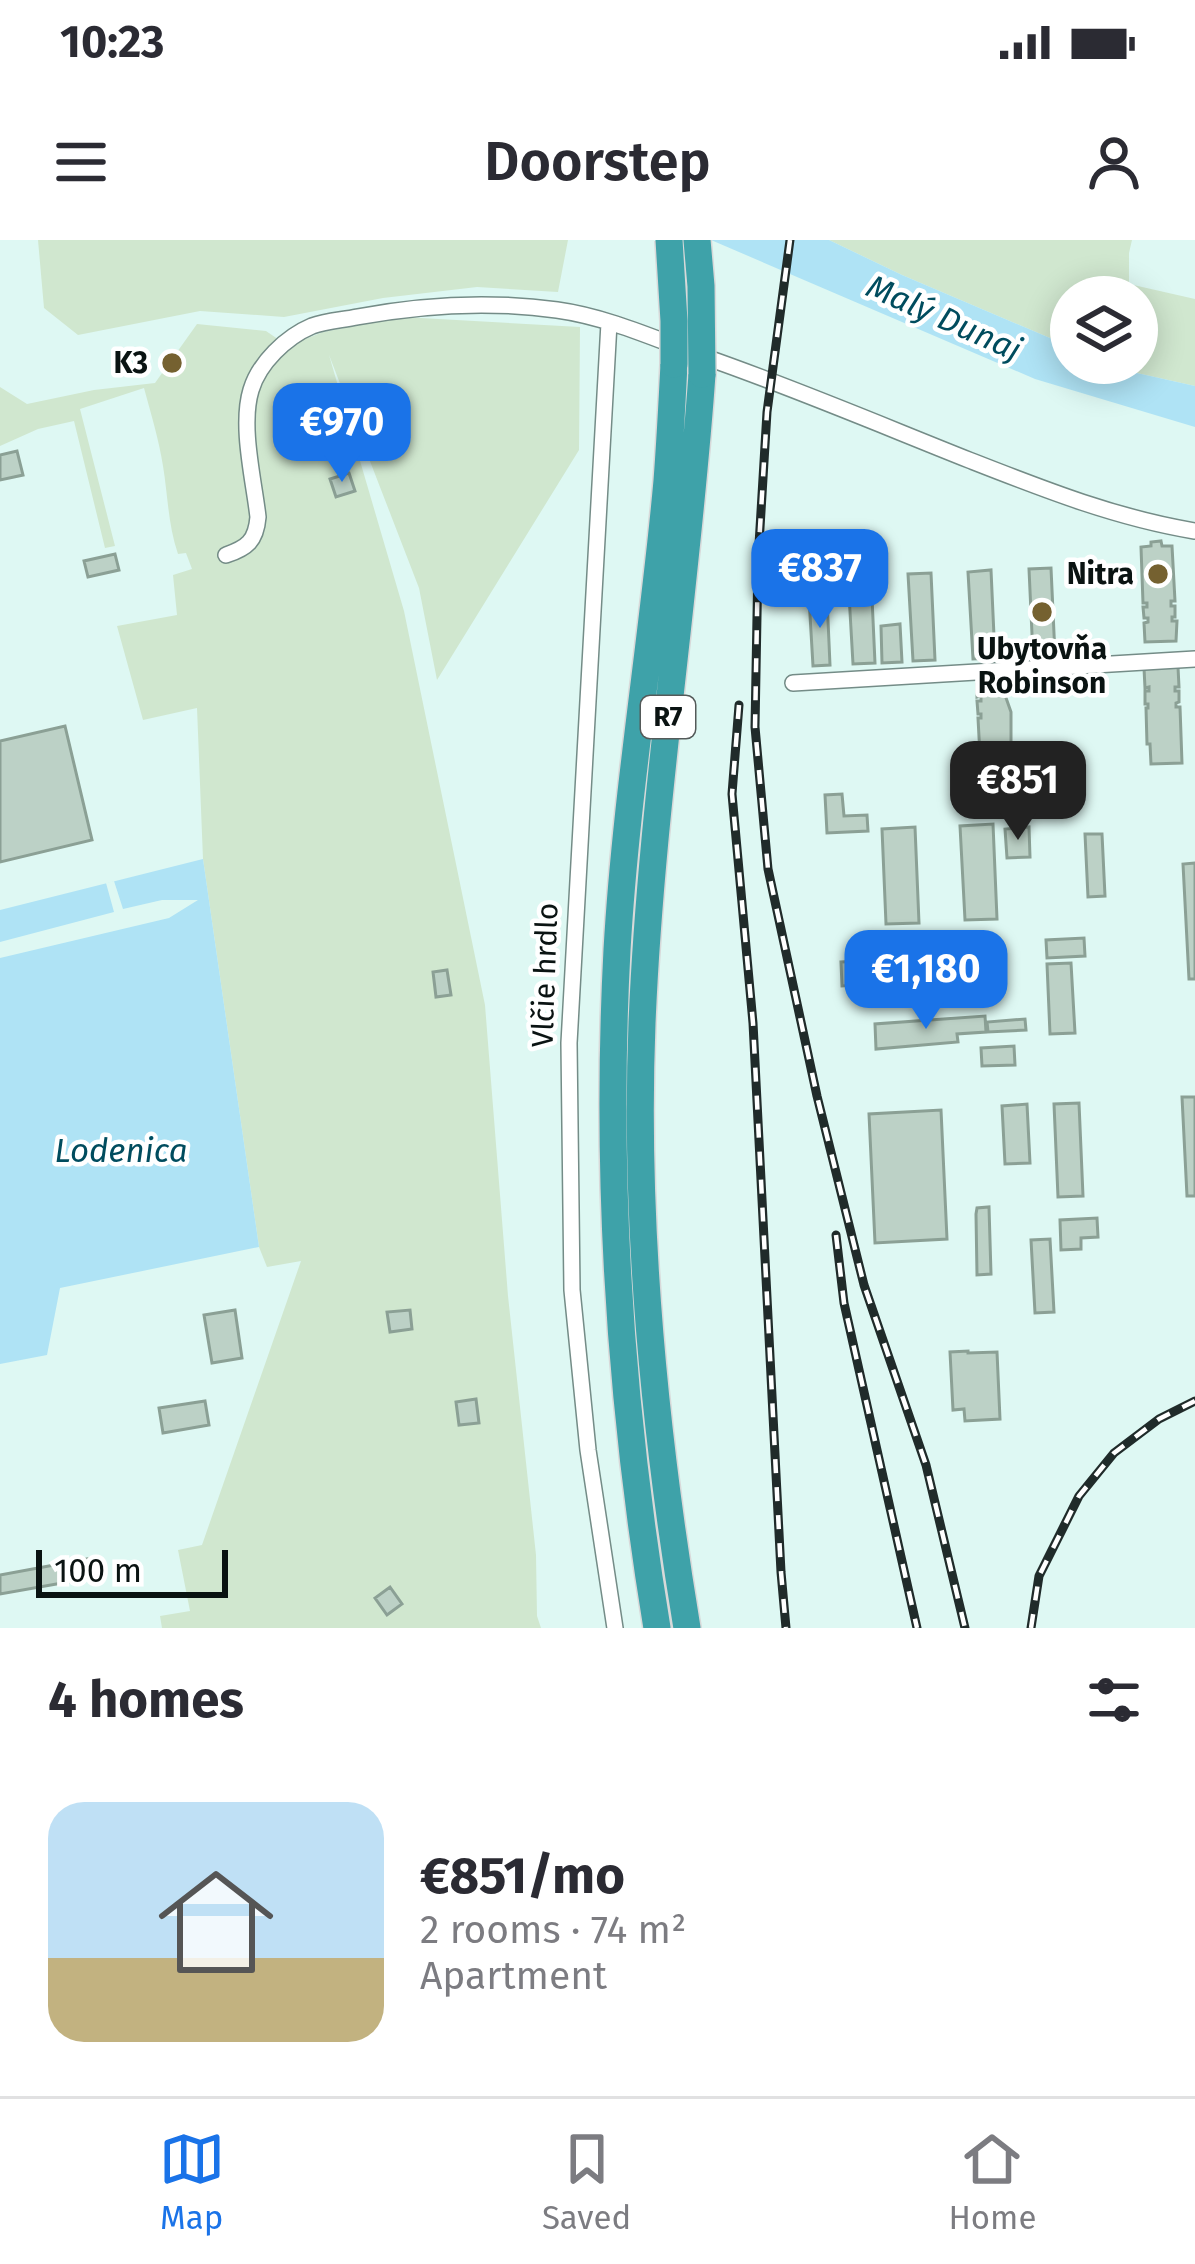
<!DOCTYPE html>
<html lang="en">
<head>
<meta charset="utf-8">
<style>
	body { margin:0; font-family:"Fira Sans",sans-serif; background:#f2f2f3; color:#2b2b33; height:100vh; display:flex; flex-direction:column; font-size:45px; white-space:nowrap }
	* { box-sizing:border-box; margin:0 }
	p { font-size:39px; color:#7c7c81 }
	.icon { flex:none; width:66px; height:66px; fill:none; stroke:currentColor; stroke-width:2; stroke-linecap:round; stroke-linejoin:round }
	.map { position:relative; height:1388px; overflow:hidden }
	.details { display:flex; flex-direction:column; background:#fff; flex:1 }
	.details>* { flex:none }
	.tools { position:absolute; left:1050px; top:36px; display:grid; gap:24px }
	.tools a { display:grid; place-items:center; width:108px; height:108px; border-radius:50%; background:#fff; box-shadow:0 6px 30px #0003; font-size:60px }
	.scale { position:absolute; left:36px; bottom:30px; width:192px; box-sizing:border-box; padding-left:12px; border:6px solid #0a1312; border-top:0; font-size:33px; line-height:42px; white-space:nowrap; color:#0a1312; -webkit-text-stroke:9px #fff; paint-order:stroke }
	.price { position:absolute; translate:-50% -102px; padding:0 27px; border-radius:24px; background:#1a73e8; color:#fff; font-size:39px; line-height:78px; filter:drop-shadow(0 3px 6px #0008) }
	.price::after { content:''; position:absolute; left:50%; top:72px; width:36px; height:27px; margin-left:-18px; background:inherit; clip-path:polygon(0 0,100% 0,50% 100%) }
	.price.on { background:#222; color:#fff }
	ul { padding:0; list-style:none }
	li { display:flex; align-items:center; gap:36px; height:300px; padding:0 48px }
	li+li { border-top:3px solid #e1e1e2 }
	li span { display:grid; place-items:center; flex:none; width:336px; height:240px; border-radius:36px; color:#555 }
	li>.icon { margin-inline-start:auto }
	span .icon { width:144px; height:144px; fill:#fffc; stroke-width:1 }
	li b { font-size:51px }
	h2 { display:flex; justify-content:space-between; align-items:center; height:144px; padding:0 48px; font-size:51px }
	.status { display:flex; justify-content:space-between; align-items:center; height:84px; padding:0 60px; background:#fff; direction:ltr }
	.status svg { height:33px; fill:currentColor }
	header { display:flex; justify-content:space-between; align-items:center; height:156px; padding:0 48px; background:#fff; font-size:54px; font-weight:600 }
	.tabs { display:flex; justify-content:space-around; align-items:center; height:168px; border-top:3px solid #e1e1e2; background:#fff; font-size:33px; color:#7c7c81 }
	.tabs a { display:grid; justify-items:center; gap:6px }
	.tabs .on { color:#1a73e8 }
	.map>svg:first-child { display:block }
	.green { fill:#d0e7cf }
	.water { fill:#afe3f5 }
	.pier { fill:#def8f3 }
	.building { fill:#bcd1c6; stroke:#8ba095; stroke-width:3 }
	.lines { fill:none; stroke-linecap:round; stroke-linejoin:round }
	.street-casing { stroke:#748c87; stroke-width:18 }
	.highway-casing { stroke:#d8d9d9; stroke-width:30 }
	.street { stroke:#fff; stroke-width:15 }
	.highway { stroke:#3ea2a9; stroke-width:27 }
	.rail-casing { stroke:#202b2a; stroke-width:9 }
	.rail { stroke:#fff; stroke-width:4.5; stroke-dasharray:14; stroke-linecap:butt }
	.highway-bridge-casing { stroke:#d8d9d9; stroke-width:30; stroke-linecap:butt }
	.highway-bridge { stroke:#3ea2a9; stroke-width:27 }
	.poi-dot { fill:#756130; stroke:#fff; stroke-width:4.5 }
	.labels { text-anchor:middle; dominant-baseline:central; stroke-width:9; stroke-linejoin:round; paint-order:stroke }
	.shield { fill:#fff; stroke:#545a59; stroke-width:3 }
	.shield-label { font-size:27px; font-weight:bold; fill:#0a1312 }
	.poi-label { font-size:30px; font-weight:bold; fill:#0a1312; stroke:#fff; text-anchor:end }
	.street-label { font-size:30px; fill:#0a1312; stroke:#fff }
	.water-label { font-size:33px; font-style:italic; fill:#004c5e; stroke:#fff }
</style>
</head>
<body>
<div class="status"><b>10:23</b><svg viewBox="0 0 49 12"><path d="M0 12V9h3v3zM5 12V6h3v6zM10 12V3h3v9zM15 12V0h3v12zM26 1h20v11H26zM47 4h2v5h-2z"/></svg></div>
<header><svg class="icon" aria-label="menu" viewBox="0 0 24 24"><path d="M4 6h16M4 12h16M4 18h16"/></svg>Doorstep<svg class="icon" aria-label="person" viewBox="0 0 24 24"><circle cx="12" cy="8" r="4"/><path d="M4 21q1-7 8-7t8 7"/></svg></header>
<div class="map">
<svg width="1195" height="1388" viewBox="0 0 1195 1388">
	<rect width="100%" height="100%" fill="#def8f3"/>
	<!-- green -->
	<path class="green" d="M38 0H568L558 52 477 47 383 58 284 77 200 71 78 95 44 68Z
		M829 0H1132L1129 13V44L1195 59V146L1128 131 1109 123H1137V57H1071V107L902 35Z
		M403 77 580 87 579 210 437 440 419 348 329 115 404 371 485 765 508 1056 536 1315 537 1376 541 1388H162L160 1376 190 1371 178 1310 202 1305 301 1021 267 1027 259 1007 203 619 197 468 143 480 117 386 177 375 173 335 192 329 186 313 178 314C168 285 168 256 163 226 159 200 151 174 144 148L80 169 115 306 105 308 74 181 38 189 0 206V147L27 164 94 150 155 143 197 84 266 91 288 106 323 92Z"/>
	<!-- water -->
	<path class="water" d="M711 0H829L902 35 1071 107V123H1109L1128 131 1195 146V187L1035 139Z
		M203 619 259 1007 60 1048 47 1115 0 1124V670Z"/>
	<!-- pier -->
	<path class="pier" d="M114 641 123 669 162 660H198L169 678 0 718V702L114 672 106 643Z"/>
	<!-- building -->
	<path class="building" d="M17 211 23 235 0 240V215Z
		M349 233 355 251 336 257 330 239Z
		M1161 301 1162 306H1172L1175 361H1171V366H1175V377H1172V381H1177L1176 401 1145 402 1144 383 1148 382V378H1144L1143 367H1147V363H1143L1141 307 1151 306V302Z
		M115 314 119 330 88 337 84 321Z
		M1051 328 1055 415 1033 416 1029 329Z
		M991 330 995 418 973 419 968 332Z
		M931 333 935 420 913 421 908 334Z
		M842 334 843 351 822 353 821 335Z
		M871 336 875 423 853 424 848 337Z
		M809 358H827L830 425 813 426Z
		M900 384 902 422 882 423 881 386Z
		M1178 427 1179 447H1175V451H1179V462L1176 463V467H1180L1182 523 1151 524 1150 504H1147L1146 468H1148V464H1145V451H1149V447L1145 448 1144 428Z
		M1008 443V455H1005L1011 472V520L1008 521 1012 532 981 534 978 478H981V474H978L977 461H981V456L977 457V444Z
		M65 486 92 600 0 622V501Z
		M842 554 844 576 867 575 868 591 827 593 825 555Z
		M993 584 997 679 965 680 960 586Z
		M915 587 919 683 886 684 882 589Z
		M1029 587 1030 617 1007 618 1005 589Z
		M1085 594H1102L1105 656 1088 657Z
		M1195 623V739H1189L1183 624Z
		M1084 698 1085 716 1047 718 1046 700Z
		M1000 714 1001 738 939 741 938 717Z
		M909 719 910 742 842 746 841 722Z
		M1071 723 1075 793 1050 794 1047 724Z
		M447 730 451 755 436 757 433 732Z
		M985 776 986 792 957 794 958 802 876 809 875 784Z
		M1025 779 1026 790 988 792 987 782Z
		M1014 806 1015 825 982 826 981 808Z
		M1182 857H1195V956H1187Z
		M1079 863 1083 956 1058 957 1054 864Z
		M1027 864 1030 923 1005 924 1002 866Z
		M941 870 947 999 875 1003 869 874Z
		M989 967 991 1034 977 1035 976 974 977 968Z
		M1097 978 1098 997 1081 998V1009L1061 1010 1060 980Z
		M1050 999 1054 1072 1035 1073 1031 1000Z
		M235 1070 242 1118 212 1123 204 1075Z
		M410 1070 412 1089 390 1092 387 1072Z
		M968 1111V1113L997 1112 1000 1179 965 1181 964 1169 953 1170 950 1112Z
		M476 1159 479 1183 459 1185 456 1162Z
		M205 1161 209 1185 163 1193 159 1168Z
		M92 1318 96 1337 0 1354V1335Z
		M390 1347 402 1364 387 1375 375 1358Z"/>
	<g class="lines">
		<defs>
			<path id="street" d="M609 83 569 803 572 1050 588 1210 615 1388
				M226 315C247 308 256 301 258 277 254 241 240 186 251 150 259 123 286 97 312 86 326 81 343 80 357 77 421 65 492 61 557 70 608 77 658 100 705 117 794 148 881 185 969 220 1043 249 1116 278 1195 291
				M793 443 1195 419"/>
			<path id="highway" d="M657 1388C620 1164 605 937 617 710 626 553 653 398 667 241 670 202 672 163 674 124
				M687 1388C654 1189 634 985 642 783 651 566 687 350 702 134"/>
		</defs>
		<!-- street casing -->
		<use href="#street" class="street-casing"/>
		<!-- highway casing -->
		<use href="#highway" class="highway-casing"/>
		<!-- street -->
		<use href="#street" class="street"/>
		<!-- highway -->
		<use href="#highway" class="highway"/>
		<defs>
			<path id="rail" d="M790 0 767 172 758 321 755 487 768 629 817 856 864 1045 926 1225 965 1388
				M739 465 732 554 753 783 781 1332 786 1388
				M836 995 844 1063 917 1388
				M1031 1388 1039 1336 1079 1256 1114 1213 1159 1179 1195 1161"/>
		</defs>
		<!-- rail casing -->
		<use href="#rail" class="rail-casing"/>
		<!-- rail -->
		<use href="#rail" class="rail"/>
		<defs>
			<path id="highway-bridge" d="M669 0 674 81V124
				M697 0 701 46 702 134"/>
		</defs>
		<!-- highway-bridge casing -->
		<use href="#highway-bridge" class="highway-bridge-casing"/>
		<!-- highway-bridge -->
		<use href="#highway-bridge" class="highway-bridge"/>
	</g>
	<!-- markers -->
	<g class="poi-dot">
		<circle cx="172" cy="123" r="12"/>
		<circle cx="1158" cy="334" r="12"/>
		<circle cx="1042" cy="372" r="12"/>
	</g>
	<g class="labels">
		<!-- shield labels -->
		<rect class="shield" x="641" y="456" width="54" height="42" rx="9"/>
		<g class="shield-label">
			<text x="668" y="477">R7</text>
		</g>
		<!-- poi labels -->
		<g class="poi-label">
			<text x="148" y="123">K3</text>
			<text x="1134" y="334">Nitra</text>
			<text x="1042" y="409" text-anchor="middle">Ubytovňa<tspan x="1042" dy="34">Robinson</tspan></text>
		</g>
		<!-- street labels -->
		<g class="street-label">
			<text transform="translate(545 735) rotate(-88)">Vlčie hrdlo</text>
		</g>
		<!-- water labels -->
		<g class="water-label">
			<text transform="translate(944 78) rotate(24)">Malý Dunaj</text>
			<text x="121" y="911">Lodenica</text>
		</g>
	</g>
</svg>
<div class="tools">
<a><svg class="icon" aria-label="layers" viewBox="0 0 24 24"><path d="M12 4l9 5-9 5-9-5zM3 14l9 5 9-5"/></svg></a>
</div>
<div class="scale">100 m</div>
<b class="price" style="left:342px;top:245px">€970</b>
<b class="price" style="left:820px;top:391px">€837</b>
<b class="price on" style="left:1018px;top:603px">€851</b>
<b class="price" style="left:926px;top:792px">€1,180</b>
</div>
<section class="details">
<h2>4 homes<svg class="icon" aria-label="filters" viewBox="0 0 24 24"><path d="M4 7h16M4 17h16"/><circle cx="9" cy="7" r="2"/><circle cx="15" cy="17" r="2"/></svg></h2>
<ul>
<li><span style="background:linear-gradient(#bfe0f5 65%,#c2b280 0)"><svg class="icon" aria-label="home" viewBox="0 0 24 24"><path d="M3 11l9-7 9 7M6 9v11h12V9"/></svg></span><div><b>€851/mo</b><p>2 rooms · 74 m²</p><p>Apartment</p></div></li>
</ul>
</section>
<nav class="tabs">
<a class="on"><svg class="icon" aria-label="map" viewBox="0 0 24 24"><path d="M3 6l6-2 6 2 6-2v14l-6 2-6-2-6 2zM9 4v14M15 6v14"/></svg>Map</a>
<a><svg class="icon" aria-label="saved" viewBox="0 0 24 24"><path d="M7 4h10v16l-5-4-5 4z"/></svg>Saved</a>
<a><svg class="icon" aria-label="home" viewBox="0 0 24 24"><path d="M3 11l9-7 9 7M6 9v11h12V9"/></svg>Home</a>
</nav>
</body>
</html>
